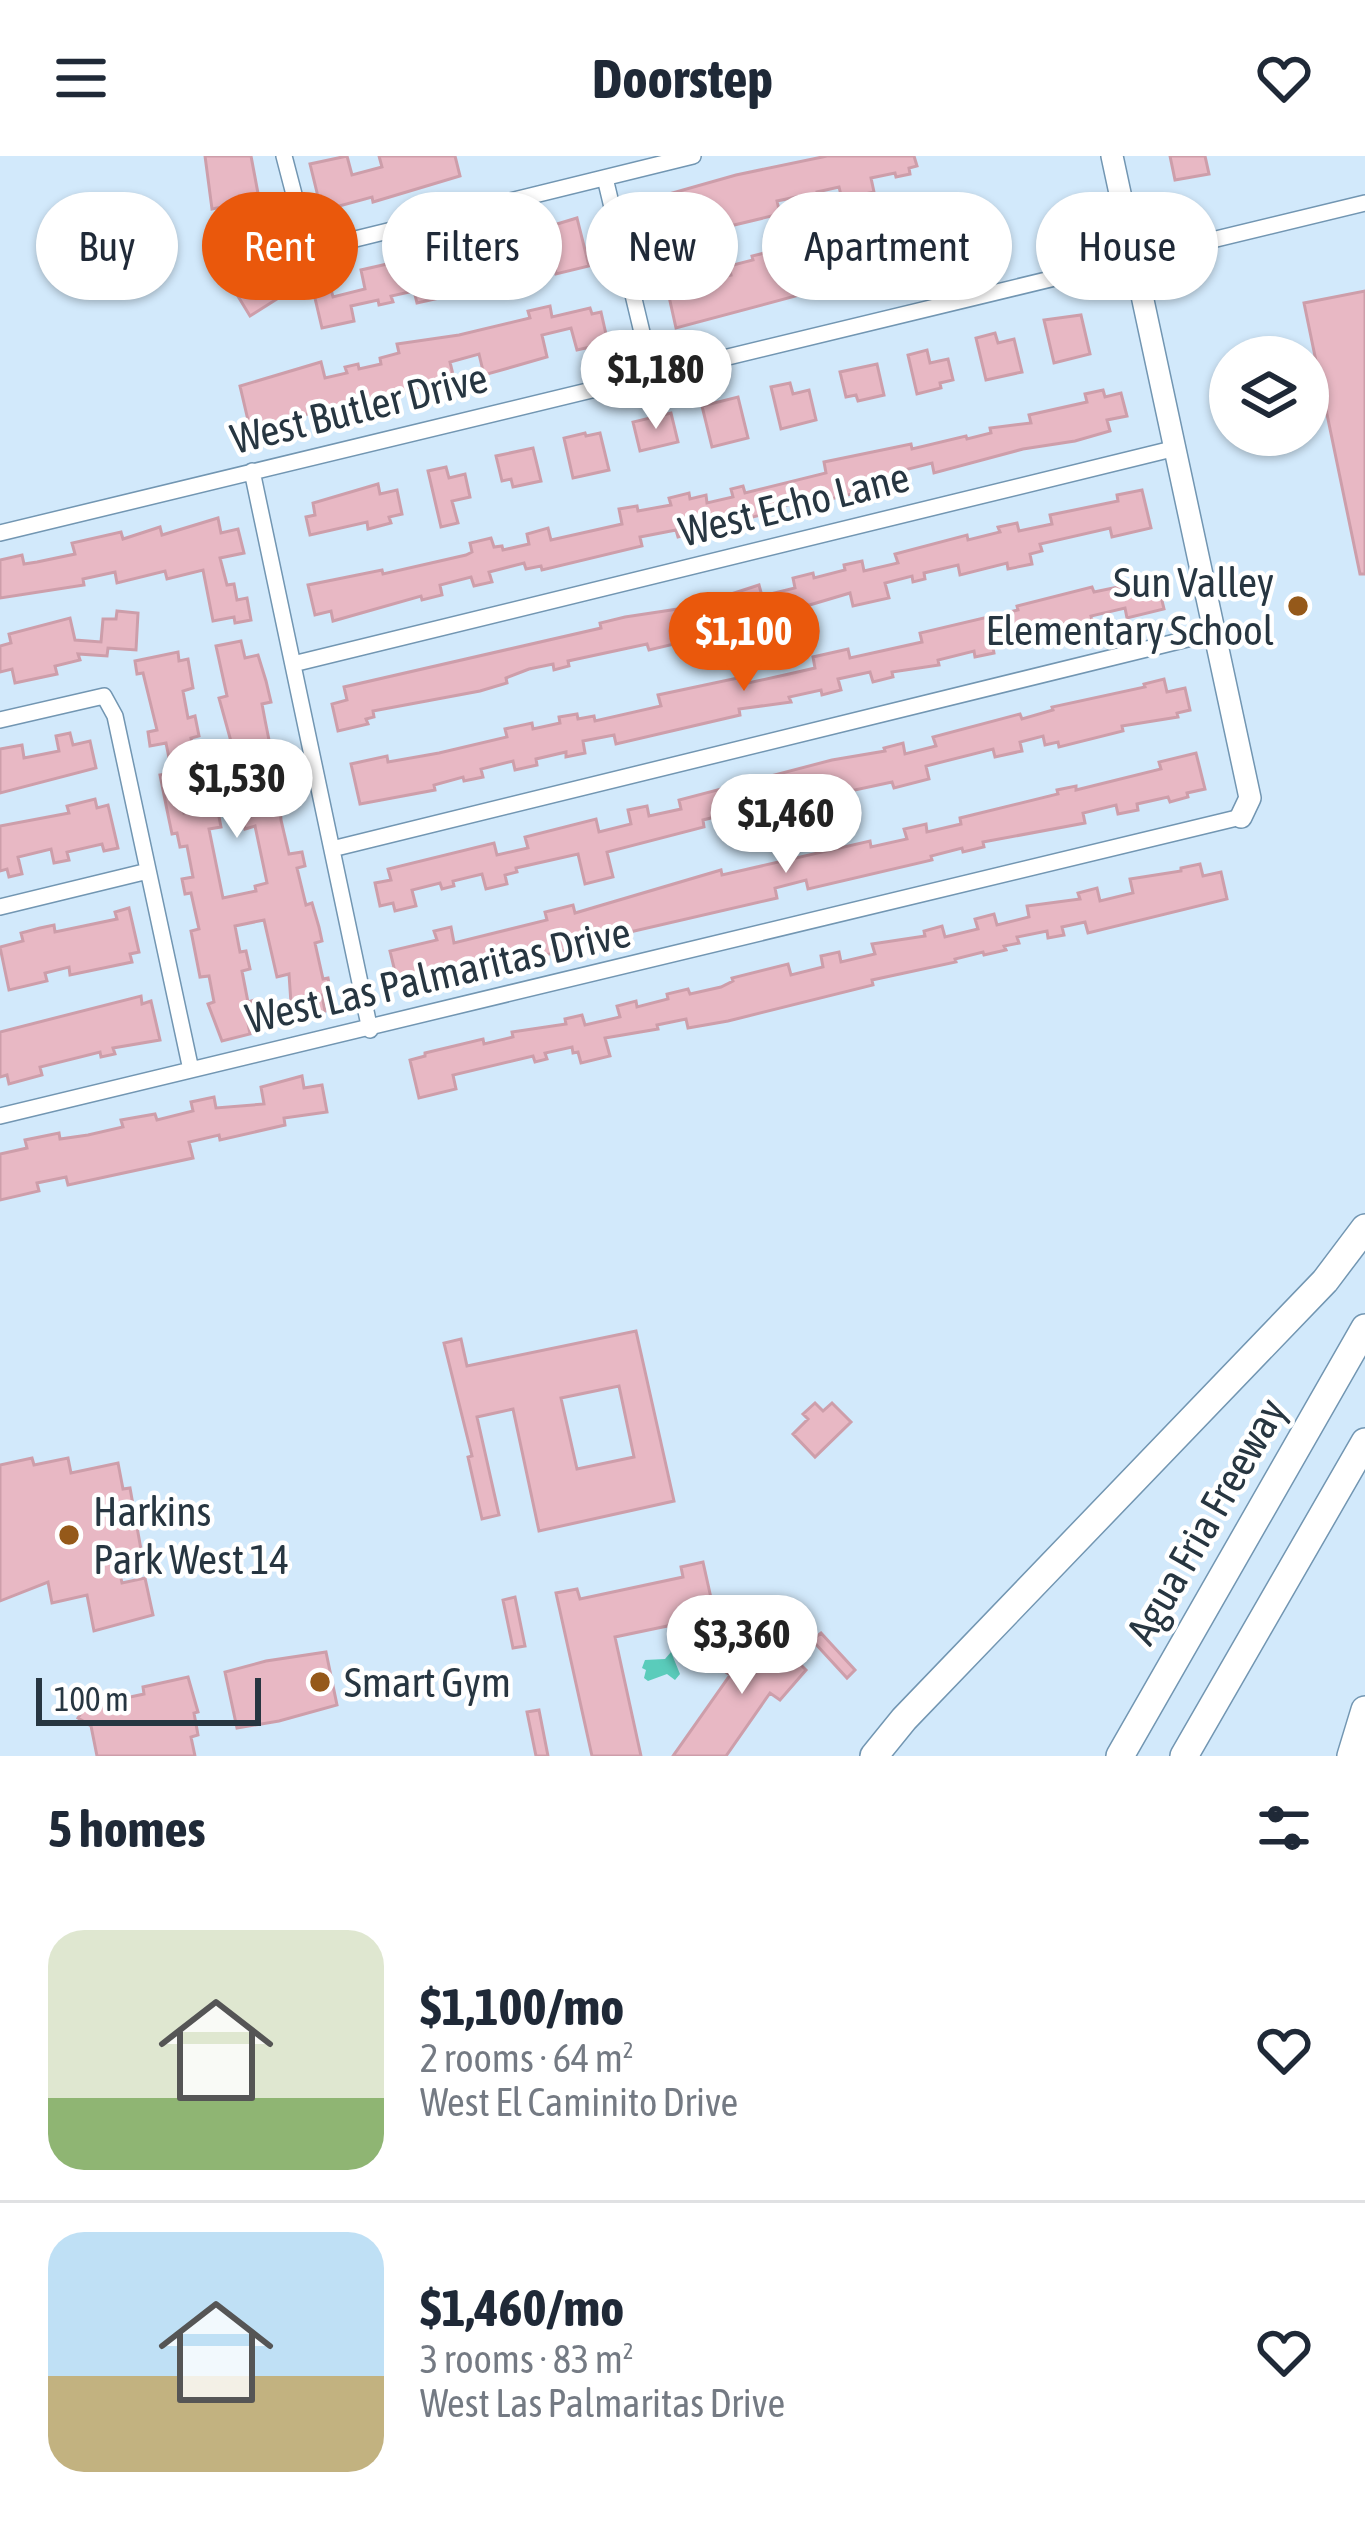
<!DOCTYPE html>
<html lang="en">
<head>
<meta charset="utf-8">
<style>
	body { margin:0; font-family:"Asap Condensed",sans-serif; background:#f6f6f7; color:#1f2937; height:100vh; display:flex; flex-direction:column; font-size:45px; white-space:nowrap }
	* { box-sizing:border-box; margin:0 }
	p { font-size:39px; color:#747a83 }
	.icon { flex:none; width:66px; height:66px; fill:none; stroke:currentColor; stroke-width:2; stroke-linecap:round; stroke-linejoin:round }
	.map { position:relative; height:1600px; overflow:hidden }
	.side { display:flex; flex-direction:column; background:#fff; flex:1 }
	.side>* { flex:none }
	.banner { position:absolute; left:36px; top:36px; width:1293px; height:108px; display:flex; gap:24px }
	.buttons { position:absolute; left:1209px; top:180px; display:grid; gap:24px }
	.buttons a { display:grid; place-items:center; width:120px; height:120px; border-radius:50%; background:#fff; box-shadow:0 3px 9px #0004; font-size:60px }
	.scale { position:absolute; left:36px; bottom:30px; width:225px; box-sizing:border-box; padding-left:12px; border:6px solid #273641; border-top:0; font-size:33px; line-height:42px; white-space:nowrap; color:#273641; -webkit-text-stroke:9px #fff; paint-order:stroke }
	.price { position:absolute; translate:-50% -102px; padding:0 27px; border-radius:42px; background:#fff; color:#222; font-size:39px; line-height:78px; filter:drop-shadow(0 3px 6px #0008) }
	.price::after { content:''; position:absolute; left:50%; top:72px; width:36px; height:27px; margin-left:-18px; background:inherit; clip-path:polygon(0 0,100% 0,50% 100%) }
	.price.active { background:#ea580c; color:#fff }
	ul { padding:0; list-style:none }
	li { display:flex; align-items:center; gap:36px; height:300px; padding:0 48px }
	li+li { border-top:3px solid #e0e1e3 }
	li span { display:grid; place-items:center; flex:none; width:336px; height:240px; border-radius:36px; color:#555 }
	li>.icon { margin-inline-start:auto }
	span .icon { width:144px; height:144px; fill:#fffc; stroke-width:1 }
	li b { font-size:51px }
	h2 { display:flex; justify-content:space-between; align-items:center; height:144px; padding:0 48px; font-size:51px }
	.chip { padding:0 42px; border-radius:54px; background:#fff; box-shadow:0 3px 9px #0004; font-size:42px; line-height:108px }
	.chip.active { background:#ea580c; color:#fff }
	header { display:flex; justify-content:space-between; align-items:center; height:156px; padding:0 48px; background:#fff; font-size:54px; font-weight:700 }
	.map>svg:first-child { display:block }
	.water { fill:#5accbb }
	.building { fill:#e8b8c4; stroke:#cd9eaa; stroke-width:3; fill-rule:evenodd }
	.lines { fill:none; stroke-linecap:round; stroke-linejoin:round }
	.street-casing { stroke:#7296b2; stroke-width:18 }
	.secondary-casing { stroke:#7296b2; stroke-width:24 }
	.highway-casing { stroke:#7296b2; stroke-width:30 }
	.street { stroke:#fff; stroke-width:15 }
	.secondary { stroke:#fff; stroke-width:21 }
	.highway { stroke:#fff; stroke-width:27 }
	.poi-dot { fill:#95591a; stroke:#fff; stroke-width:4.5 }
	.labels { text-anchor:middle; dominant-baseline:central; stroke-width:9; stroke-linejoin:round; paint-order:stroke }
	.street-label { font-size:42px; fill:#273641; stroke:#fff }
	.poi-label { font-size:42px; fill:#273641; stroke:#fff; text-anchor:start }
</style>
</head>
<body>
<header><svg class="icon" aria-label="menu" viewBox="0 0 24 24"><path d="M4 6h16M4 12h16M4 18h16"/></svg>Doorstep<svg class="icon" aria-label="heart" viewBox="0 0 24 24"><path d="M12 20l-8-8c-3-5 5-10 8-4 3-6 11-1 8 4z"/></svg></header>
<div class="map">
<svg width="1365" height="1600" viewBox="0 0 1365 1600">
	<rect width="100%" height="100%" fill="#d2e9fb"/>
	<!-- water -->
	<path class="water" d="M671 1496 680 1518 675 1524 667 1518 648 1525 644 1522 646 1514 642 1512 645 1504 665 1503Z"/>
	<!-- building -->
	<path class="building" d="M205 0H251L269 96 221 106V74L227 73 222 51 212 53Z
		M347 0 352 19 382 11 379 0H455L460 20 373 46 372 41 339 50 341 56 323 61 310 8Z
		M827 0H914L917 10 909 12 910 18 896 21 895 17 871 22 874 36 842 43 839 31 817 36 818 42 803 46 801 40 777 45 780 58 655 88 644 45 736 19Z
		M1170 0H1205L1209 18 1175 24Z
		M934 57 946 109 929 113 928 107 832 133 826 109 798 116 803 138 676 172 666 127 698 119 699 126 731 119 729 110 753 104 752 100 781 93 784 104 809 98 807 89 839 81 840 88 899 74 897 66Z
		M577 62 589 110 556 118 555 110 496 125 497 129 417 147 414 135 391 140 393 146 379 149 378 144 351 150 354 165 322 172 311 125 328 121 333 141 365 133 361 114 453 93 452 90 500 76 533 68 534 75Z
		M264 113 271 124 290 113 299 129 250 160 233 132Z
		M1365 135V418H1360L1304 147Z
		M550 150 552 161 590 152 592 158 601 156 608 187 577 194 571 172 542 179 547 201 484 219 479 198 450 206 455 227 438 231 437 227 283 264 284 270 251 277 240 230 321 206 325 222 347 217 345 211 358 208 359 213 381 208 380 202 399 197 397 188 459 179 530 162 528 155Z
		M1081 159 1090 198 1054 207 1044 164Z
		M995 177 998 187 1014 183 1022 216 986 224 976 182Z
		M927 194 930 207 948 203 953 224 940 227 941 232 917 238 908 199Z
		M877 208 884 239 858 245 856 239 846 241 840 216Z
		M790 227 793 238 809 234 816 264 781 273 771 231Z
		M1103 234 1105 241 1121 237 1127 260 1107 264 1110 275 1075 285 1023 293 934 317 932 307 900 315 903 326 797 351 796 347 764 354 765 358 728 367 726 359 694 366 697 376 678 381 676 374 640 381 642 390 542 414 541 410 526 413 524 407 489 416 492 426 474 430 471 421 440 429 442 439 422 444 421 440 333 465 331 455 315 459 308 429 382 414 383 418 466 399 472 396 470 387 491 382 494 391 502 390 503 394 529 388 527 378 548 372 551 384 622 368 619 353 637 350 638 355 671 349 669 342 689 337 690 343 706 339 707 347 733 341 731 333 743 330 745 337 826 317 824 306 911 288 912 293 966 280 967 283 991 277 990 272 1031 267 1029 259 1087 246 1085 238Z
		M738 241 748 282 712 291 702 250Z
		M671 257 678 286 640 295 633 266Z
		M585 277 586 280 600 277 609 314 573 322 564 282Z
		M533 292 541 325 513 331 511 323 502 325 496 300Z
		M446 311 449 322 465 318 470 341 452 345 458 367 441 371 428 315Z
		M378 328 380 338 397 334 402 358 389 361 391 367 368 373 367 366 310 379 306 361 315 359 313 347Z
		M1142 334 1151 372 1112 381 1110 372 1040 388 1042 395 1030 398 1032 408 1008 413 1007 407 960 419 958 409 924 417 925 423 913 426 912 420 885 427 889 442 853 450 850 437 722 475 723 480 700 486 699 482 649 494 647 488 568 505 569 510 554 514 553 508 529 513 506 522 507 527 480 535 373 555 374 561 366 563 368 568 338 575 332 548 347 544 344 531 601 472 600 467 625 461 691 451 759 429 762 440 795 432 793 422 813 417 814 422 845 414 844 409 862 405 864 415 898 407 895 398 967 379 968 384 1000 376 998 371 1017 367 1019 375 1052 368 1050 359 1118 345 1117 339Z
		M218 362 221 377 238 373 244 397 220 402 227 429 234 428 237 444 247 442 251 464 235 467 234 461 213 465 203 414 167 423 165 415 117 427 115 416 83 423 84 429 0 442V404L22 399 24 408 37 406 75 398 72 387 121 376 123 383 160 371 162 379Z
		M1137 427 1138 433 1158 428 1164 453 1127 462 1125 452 1091 460 1094 472 1077 476 1075 465 1043 473 1045 484 1026 489 1024 478 992 486 994 497 975 501 974 495 938 504 939 509 892 516 893 521 873 526 870 516 838 523 841 534 822 539 821 534 789 541 791 546 739 553 740 559 616 588 614 579 583 585 585 597 566 601V596L536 603 537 609 515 614 513 605 481 613 483 621 464 625 463 621 434 629 435 634 360 648 351 608 387 600 388 606 439 597 507 581 505 573 532 567 533 573 560 567 559 561 577 558 578 563 594 560 595 565 661 550 658 539 747 520 748 527 789 518 815 512 813 501 848 493 850 502 922 486 920 477 1018 454 1017 450 1092 431 1094 436Z
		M117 455 138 457 136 494 108 492 107 500 78 498 80 504 55 510 57 518 15 527 12 513 0 516V490L11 487 9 478 70 462 75 484 101 486 103 463H116Z
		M241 485 245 502 258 499 266 525 271 546 262 548 265 564 271 594 279 592 289 645 280 648 281 664 289 698 302 696 305 710 297 712 306 749 312 747 319 771 322 785 315 787 323 823 328 822 331 837 322 839 325 855 292 862 289 818 277 821 264 764 235 770 240 796 246 795 250 813 242 815 248 846 258 843 263 863 248 867 250 878 222 885 208 848 214 846 209 820 200 821 191 775 199 773 191 737 185 738 182 723 193 721 187 690 180 691 177 677 172 678 167 654 160 619 172 617 166 587 150 590 148 576 157 574 143 517 137 518 135 505 178 496 179 505 188 503 193 532 183 535 188 562 195 560 199 580 191 582 200 627 180 631 184 657 217 651 221 671 209 673 223 742 256 735 255 730 267 727 255 670 245 673 230 604 232 589 219 542 227 540 216 490Z
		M1164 523 1167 536 1185 532 1190 554 1177 557 1178 561 1122 570 1123 575 1059 591 1058 586 1045 589 1043 580 1020 586 1022 595 995 601 993 593 926 610 929 623 894 632 892 626 799 646 798 642 766 651 767 658 738 665 735 656 703 664 704 671 607 696 613 721 585 728 578 698 516 712 517 716 505 719 507 728 486 733 482 718 453 725 454 730 442 733 440 727 412 734 416 750 395 755 393 747 380 750 375 727 391 724 388 713 494 687 497 699 528 692 525 681 596 663 599 676 631 668 628 654 647 650 649 660 681 653 679 644 832 604 885 595 884 592 903 587 905 598 936 590 933 581 1020 558 1022 563 1053 554 1052 551 1145 531 1144 528Z
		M70 577 73 589 90 585 96 612 0 637V593L22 589 24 602 59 595 56 580Z
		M1196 597 1205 633 1187 637 1188 641 1170 646 1168 641 1137 648 1138 654 1118 658 1116 649 1083 657 1085 667 983 686 984 691 963 696 962 692 931 700 932 704 808 733 806 724 775 732 777 742 604 782 555 797 472 812 473 817 417 830 415 820 397 824 390 795 437 784 434 775 451 771 454 787 547 764 545 756 573 749 575 757 721 714 722 719 870 685 871 691 907 683 904 673 926 668 927 676 961 668 960 662 1058 638 1057 634 1076 630V634L1161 613 1159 606Z
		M95 643 97 652 108 649 118 692 104 695 102 688 67 696 69 704 54 707 51 693 18 701 22 718 9 721 7 713 0 715V670L69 657 67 650Z
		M1200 708 1203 720 1221 716 1227 743 1088 777 1085 766 1062 771 1064 779 1048 782 1047 775 1017 781 1019 787 1004 790 1006 794 984 799 983 796 955 803 956 806 872 824 873 829 728 865 688 872 686 863 657 869 658 873 605 882 610 900 581 907 578 896 573 897 572 891 545 897 547 903 535 906 533 900 453 919 456 933 419 942 410 904 425 900V897L483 883 484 888 513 881 512 876 566 868 565 863 582 859 585 869 620 861 617 850 636 845 637 851 668 843 667 838 688 833 690 838 721 831 733 825 732 822 788 808 791 819 823 811 821 800 839 796 841 806 875 798 872 788 925 780 924 775 942 770 945 781 978 773 975 763 994 758 997 769 1029 761 1027 750 1080 743 1078 737 1097 732 1100 745 1133 737 1130 723 1181 715V712Z
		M129 752 139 796 130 798 132 806 70 819 69 811 45 817 47 825 9 834 0 791 23 785 21 777 40 772 54 769 55 776 117 763 115 756Z
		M141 840 142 848 151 845 160 884 113 892 115 898 101 901 100 896 40 911 42 919 9 928 7 919 0 921V876Z
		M302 920 304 932 322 929 327 956 284 962 285 969 220 984 219 979 189 986 193 1002 68 1029 66 1021 37 1027 39 1035 0 1044V998L27 992 25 984 59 977 60 983 88 979 123 971 121 964 155 958 157 964 193 955 191 946 214 941 216 952 264 948 261 931Z
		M636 1175 674 1345 539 1375 513 1253 477 1261 499 1359 482 1363 468 1301 472 1300 444 1187 461 1183 467 1210ZM619 1230 634 1301 577 1313 561 1242Z
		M815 1247 823 1255 832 1247 851 1266 815 1301 793 1278 808 1263 803 1258Z
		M32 1302 34 1309 68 1302 71 1317 118 1307 123 1333 130 1332 142 1399 117 1404 122 1427 145 1422 153 1459 94 1475 87 1439 52 1447 48 1426 0 1445V1309Z
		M703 1406 715 1460 615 1481 641 1600H592L556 1437 577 1433 580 1443 683 1421 681 1411Z
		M515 1441 525 1490 513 1492 503 1444Z
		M821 1477 855 1514 847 1522 812 1484Z
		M770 1478 806 1514 780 1544 770 1537 726 1600H673L730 1519 720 1512 736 1489 749 1498Z
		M326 1496 337 1549 279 1565 237 1572 225 1516 266 1505Z
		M188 1521 198 1556 194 1557 198 1579 191 1581 195 1600H97L91 1570 78 1562 96 1534 112 1545 144 1538 143 1531Z
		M539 1554 548 1600H536L527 1556Z"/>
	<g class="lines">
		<defs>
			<path id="street" d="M284 0 307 88 331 89 693 0
				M605 22 652 218
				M252 315 370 874
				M0 377 1365 47
				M293 508 1172 293
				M0 564 104 540 115 560 191 914
				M332 693 1212 477
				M0 751 148 715
				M0 960 1241 661"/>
			<path id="secondary" d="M1112 0 1250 642 1241 661"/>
			<path id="highway" d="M874 1600 904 1563 1325 1125 1365 1072
				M1120 1600 1365 1172
				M1184 1600 1365 1286
				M1351 1600 1365 1554"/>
		</defs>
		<!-- street casing -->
		<use href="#street" class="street-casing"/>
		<!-- secondary casing -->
		<use href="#secondary" class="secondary-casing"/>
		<!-- highway casing -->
		<use href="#highway" class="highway-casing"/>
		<!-- street -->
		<use href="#street" class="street"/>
		<!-- secondary -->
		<use href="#secondary" class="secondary"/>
		<!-- highway -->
		<use href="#highway" class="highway"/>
	</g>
	<!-- markers -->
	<g class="poi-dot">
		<circle cx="1298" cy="450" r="12"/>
		<circle cx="69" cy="1379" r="12"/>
		<circle cx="320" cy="1526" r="12"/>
	</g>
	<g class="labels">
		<!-- street labels -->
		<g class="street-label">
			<text transform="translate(359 252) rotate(-14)">West Butler Drive</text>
			<text transform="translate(794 348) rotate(-14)">West Echo Lane</text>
			<text transform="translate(438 819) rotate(-13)">West Las Palmaritas Drive</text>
			<text transform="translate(1206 1365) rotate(-60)">Agua Fria Freeway</text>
		</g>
		<!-- poi labels -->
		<g class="poi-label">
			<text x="1274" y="426" text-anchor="end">Sun Valley<tspan x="1274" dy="48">Elementary School</tspan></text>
			<text x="93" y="1355">Harkins<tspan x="93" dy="48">Park West 14</tspan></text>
			<text x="344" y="1526">Smart Gym</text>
		</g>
	</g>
</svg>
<div class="buttons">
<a><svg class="icon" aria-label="layers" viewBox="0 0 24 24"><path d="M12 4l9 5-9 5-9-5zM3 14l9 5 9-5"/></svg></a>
</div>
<div class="scale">100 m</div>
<b class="price" style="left:656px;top:276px">$1,180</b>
<b class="price active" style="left:744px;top:538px">$1,100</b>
<b class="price" style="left:237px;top:685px">$1,530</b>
<b class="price" style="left:786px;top:720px">$1,460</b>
<b class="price" style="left:742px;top:1541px">$3,360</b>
<div class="banner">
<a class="chip">Buy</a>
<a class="chip active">Rent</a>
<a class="chip">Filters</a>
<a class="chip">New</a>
<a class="chip">Apartment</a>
<a class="chip">House</a>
</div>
</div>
<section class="side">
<h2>5 homes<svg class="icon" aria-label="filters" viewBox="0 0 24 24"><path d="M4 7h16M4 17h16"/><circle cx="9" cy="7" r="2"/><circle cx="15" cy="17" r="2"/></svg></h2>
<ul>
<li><span style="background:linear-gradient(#dfe7d0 70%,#8fb573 0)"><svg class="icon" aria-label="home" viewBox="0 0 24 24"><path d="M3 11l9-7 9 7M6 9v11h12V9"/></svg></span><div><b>$1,100/mo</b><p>2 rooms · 64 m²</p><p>West El Caminito Drive</p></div><svg class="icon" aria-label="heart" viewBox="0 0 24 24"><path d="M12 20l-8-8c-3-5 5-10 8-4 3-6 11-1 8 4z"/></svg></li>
<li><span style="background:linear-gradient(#bfe0f5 60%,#c2b280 0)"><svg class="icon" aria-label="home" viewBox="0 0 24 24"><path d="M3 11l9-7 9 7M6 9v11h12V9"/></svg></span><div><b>$1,460/mo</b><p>3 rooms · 83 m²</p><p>West Las Palmaritas Drive</p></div><svg class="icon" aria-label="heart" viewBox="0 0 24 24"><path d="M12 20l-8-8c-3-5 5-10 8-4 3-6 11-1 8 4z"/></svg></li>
</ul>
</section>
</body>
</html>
